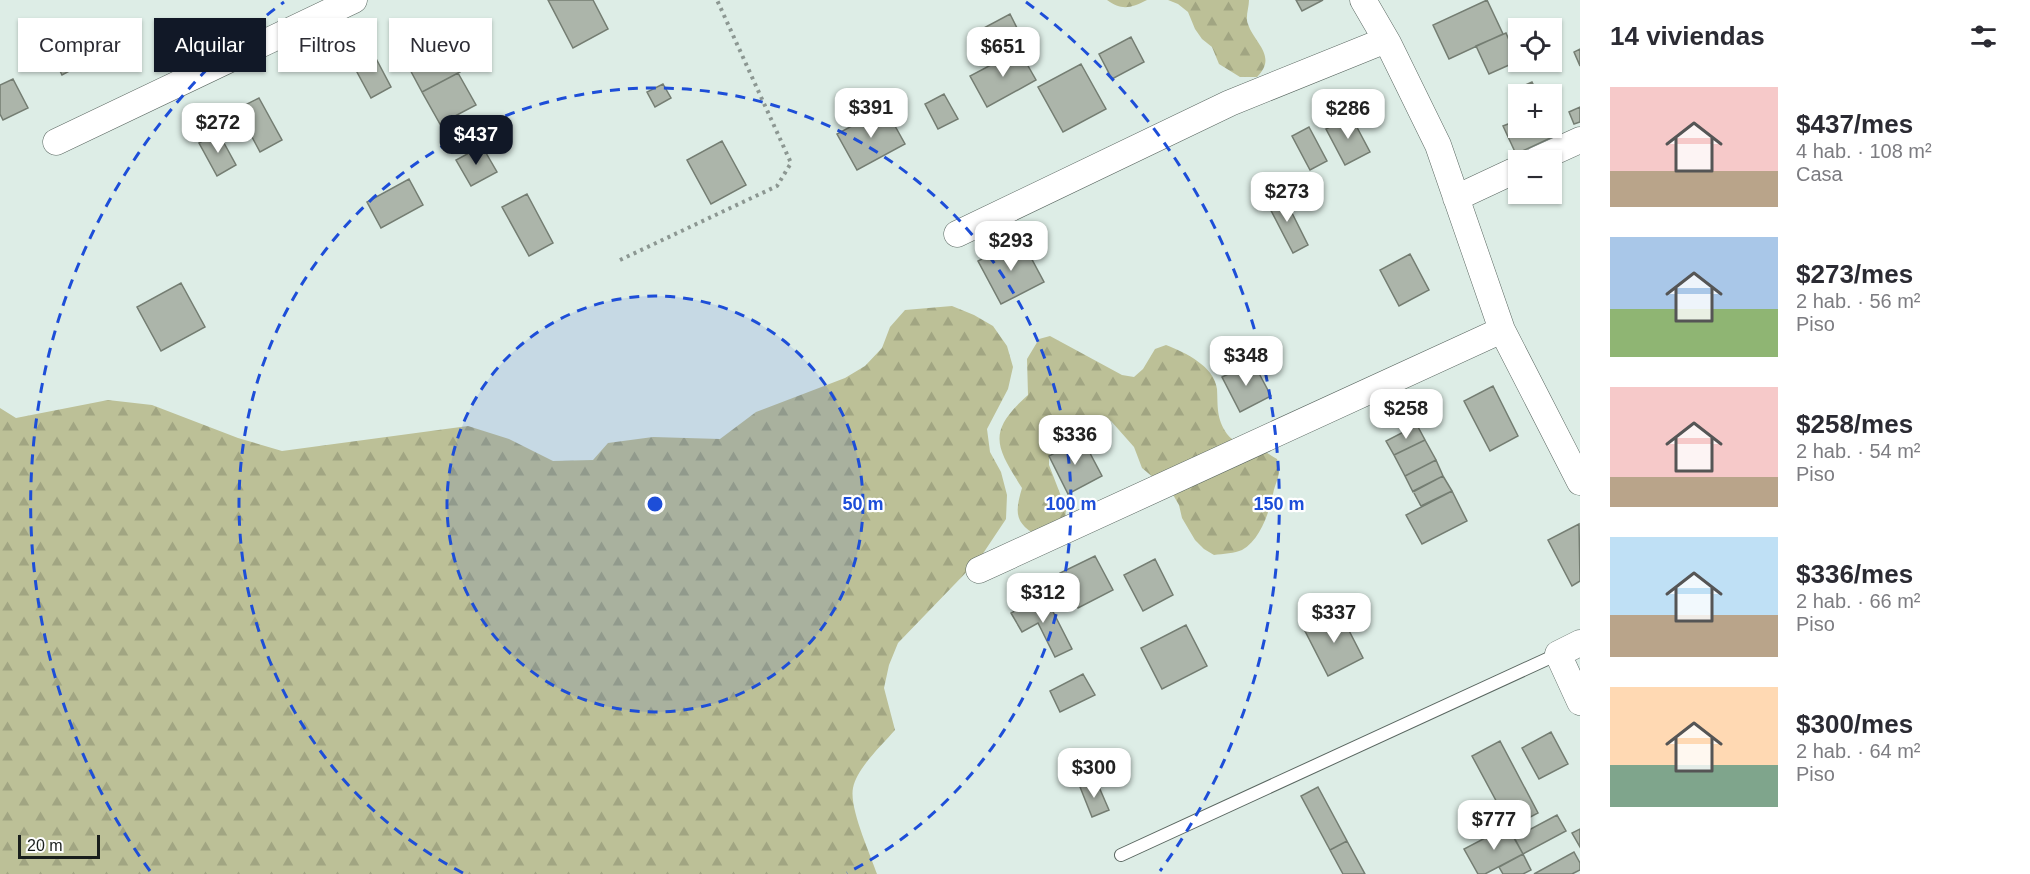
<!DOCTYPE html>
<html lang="es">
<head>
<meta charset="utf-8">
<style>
	body { margin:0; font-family:Arial,sans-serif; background:#f7f7f7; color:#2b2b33; height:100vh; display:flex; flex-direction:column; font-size:22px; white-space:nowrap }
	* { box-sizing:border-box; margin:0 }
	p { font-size:20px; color:#7c7c81 }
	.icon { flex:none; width:33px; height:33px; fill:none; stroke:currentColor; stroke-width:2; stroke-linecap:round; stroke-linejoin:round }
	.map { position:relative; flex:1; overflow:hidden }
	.drawer { display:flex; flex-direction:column; background:#fff; width:450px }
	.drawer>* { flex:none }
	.top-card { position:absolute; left:18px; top:18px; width:570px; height:54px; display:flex; gap:12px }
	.tools { position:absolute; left:1508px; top:18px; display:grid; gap:12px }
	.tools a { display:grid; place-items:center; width:54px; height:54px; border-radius:0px; background:#fff; box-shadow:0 2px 4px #0004; font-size:30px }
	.scale { position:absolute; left:18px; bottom:15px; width:82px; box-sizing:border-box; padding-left:6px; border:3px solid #191e1c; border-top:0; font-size:16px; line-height:21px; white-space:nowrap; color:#191e1c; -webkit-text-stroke:4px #fff; paint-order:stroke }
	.price { position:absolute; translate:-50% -51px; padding:0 14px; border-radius:12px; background:#fff; color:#222; font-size:20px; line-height:39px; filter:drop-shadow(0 2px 3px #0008) }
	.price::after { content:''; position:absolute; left:50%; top:36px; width:18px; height:14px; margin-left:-9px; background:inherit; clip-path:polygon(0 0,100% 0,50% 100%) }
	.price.on { background:#111827; color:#fff }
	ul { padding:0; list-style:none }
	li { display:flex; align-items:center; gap:18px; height:150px; padding:0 30px }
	li span { display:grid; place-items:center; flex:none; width:168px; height:120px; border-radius:0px; color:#555 }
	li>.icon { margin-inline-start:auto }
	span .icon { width:72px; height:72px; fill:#fffc; stroke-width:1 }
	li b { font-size:26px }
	h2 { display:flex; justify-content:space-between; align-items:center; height:72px; padding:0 30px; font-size:26px }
	.pill { padding:0 21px; border-radius:0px; background:#fff; box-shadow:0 2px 4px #0004; font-size:21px; line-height:54px }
	.pill.on { background:#111827; color:#fff }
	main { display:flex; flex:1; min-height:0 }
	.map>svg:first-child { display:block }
	.forest { fill:url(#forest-firs) }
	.building { fill:#acb5aa; stroke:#747d72; stroke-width:1.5 }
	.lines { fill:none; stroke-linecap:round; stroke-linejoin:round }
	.service-casing { stroke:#5a6761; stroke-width:14 }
	.minor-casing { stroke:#5a6761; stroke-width:27 }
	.path { stroke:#8c9792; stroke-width:4; stroke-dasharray:3 4.5; stroke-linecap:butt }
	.service { stroke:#fff; stroke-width:12 }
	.minor { stroke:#fff; stroke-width:26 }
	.ring { fill:none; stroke:#1d4ed8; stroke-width:3; stroke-dasharray:10 8 }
	.centre { fill:#1d4ed8; stroke:#fff; stroke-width:3 }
	.ring-label { font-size:18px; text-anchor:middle; font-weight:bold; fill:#1d4ed8; stroke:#fff; stroke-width:4.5; stroke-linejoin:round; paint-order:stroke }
</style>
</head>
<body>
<main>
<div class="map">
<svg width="1580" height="874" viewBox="0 0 1580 874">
	<defs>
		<pattern id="forest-firs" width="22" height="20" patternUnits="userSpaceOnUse" patternTransform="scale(1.5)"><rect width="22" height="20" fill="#bcc097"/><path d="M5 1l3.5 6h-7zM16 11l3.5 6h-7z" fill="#a1a582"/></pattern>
	</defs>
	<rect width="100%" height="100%" fill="#ddede6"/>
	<!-- forest -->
	<path class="forest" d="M1107 0H1147C1131 8 1122 11 1107 0Z
		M1168 0H1249C1249 8 1245 17 1248 24 1254 43 1278 56 1257 77H1240L1219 64 1212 47 1202 39 1195 29 1188 12 1178 4Z
		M952 306 974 315 993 326 1007 346 1013 367 1008 389 987 429 990 452 1001 472 1007 495 1006 519 980 558 898 643 889 665 884 688 895 730C882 745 857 768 853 788 849 808 870 853 877 874H0V408L16 418 108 400 152 405 238 438 282 451 468 426 509 439 553 461 593 460 608 443 653 437 720 439 756 412 845 378 865 366 882 348 890 327 905 310Z
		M1050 336 1122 375 1134 377 1143 369 1155 349 1166 345C1186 353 1214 366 1217 389 1218 407 1216 418 1227 434 1234 444 1246 443 1256 447 1263 450 1270 455 1277 459 1282 476 1276 479 1273 494 1269 513 1260 540 1242 550 1235 553 1223 554 1214 555L1204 549 1195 540 1182 518 1179 505 1172 493 1142 468 1134 447 1111 421 1099 419 1075 422 1065 427 1049 456V465L1066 509 1065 520 1038 536C1014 523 1015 512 1022 488 995 445 987 432 1028 395L1027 359 1039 339Z"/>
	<!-- building -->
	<path class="building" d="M548 0H593L608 29 573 48Z
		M1296 0H1323L1302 11Z
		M1487 0 1503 34 1449 59 1433 25Z
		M1010 14 1019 32 990 48 980 30Z
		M59 30 77 67 62 75 44 38Z
		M437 31 460 72 422 92 400 51Z
		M1506 33 1518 61 1489 74 1476 46Z
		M1131 37 1144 62 1112 79 1099 54Z
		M371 49 391 87 371 98 351 61Z
		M1580 49V66L1574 52Z
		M1019 50 1036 80 987 107 970 76Z
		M1081 64 1106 109 1063 132 1038 87Z
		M458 73 476 105 440 124 422 92Z
		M13 79 28 108 3 120 0 114V85Z
		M1532 82 1538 94H1518V107L1510 92Z
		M663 84 671 98 655 107 647 92Z
		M944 94 958 119 938 129 925 104Z
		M259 98 282 140 260 152 237 109Z
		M1580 107V122L1574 124 1569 112Z
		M885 108 905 144 857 170 837 134Z
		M1351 116 1370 152 1345 165 1326 129Z
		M1518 120V128H1551V123L1557 135 1516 154 1503 126Z
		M1309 127 1327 161 1310 170 1292 136Z
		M218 132 236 165 217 176 199 143Z
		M722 141 746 185 711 204 687 160Z
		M482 146 497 172 471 186 456 160Z
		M409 179 423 205 381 228 367 202Z
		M1282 193 1308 245 1293 253 1266 201Z
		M527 194 553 243 529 256 502 207Z
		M1021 239 1044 282 1001 304 978 261Z
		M1410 254 1429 290 1399 306 1380 270Z
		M181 283 205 327 161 351 137 307Z
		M1253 362 1271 396 1240 412 1222 377Z
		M1493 386 1518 436 1490 451 1464 401Z
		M1417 425 1425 440 1394 455 1386 441Z
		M1082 438 1102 476 1068 494 1049 456Z
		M1425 440 1436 460 1405 476 1394 455Z
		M1436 460 1443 476 1413 492 1405 476Z
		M1443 476 1452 491 1421 506 1413 491Z
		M1452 491 1467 521 1422 544 1406 515Z
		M1579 524 1580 581 1572 586 1548 540Z
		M1095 556 1113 590 1078 608 1060 573Z
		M1155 559 1173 595 1143 611 1124 575Z
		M1045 596 1072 649 1055 657 1038 623 1022 632 1011 613Z
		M1340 613 1363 658 1328 676 1305 631Z
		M1186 625 1207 666 1162 689 1141 648Z
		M1083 674 1095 695 1060 712 1050 691Z
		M1551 732 1568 764 1539 779 1522 748Z
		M1500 741 1538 813 1521 822 1517 815 1507 821 1472 756Z
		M1096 780 1109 810 1092 817 1080 787Z
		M1318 787 1347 841 1330 850 1301 796Z
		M1517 815 1526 832 1514 838 1506 822Z
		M1557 815 1566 831 1523 854 1514 838Z
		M1508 826 1523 854 1485 874H1478L1464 849Z
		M1580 829V847L1572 833Z
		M1347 841 1365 874H1343L1330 850Z
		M1574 852 1580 863V870L1572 874H1534Z
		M1523 854 1531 870 1523 874H1503L1499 867Z"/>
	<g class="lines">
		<defs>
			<path id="service" d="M1121 855 1558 654"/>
			<path id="minor" d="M1363 0 1388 43 1438 145 1502 330 1580 482
				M56 142 354 0
				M1536 160 1580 140
				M1456 198 1518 169
				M957 234 1230 103 1386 40
				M979 570 1502 330
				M1580 643 1558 654 1580 702"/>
		</defs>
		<!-- service casing -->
		<use href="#service" class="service-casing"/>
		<!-- minor casing -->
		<use href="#minor" class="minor-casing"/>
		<!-- path -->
		<path class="path" d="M620 260 777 186 791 163 717 0"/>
		<!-- service -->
		<use href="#service" class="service"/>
		<!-- minor -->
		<use href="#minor" class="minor"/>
	</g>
	<!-- distance rings -->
	<circle cx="655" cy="504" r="208" fill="#1d4ed8" fill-opacity=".12"/>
	<g class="ring">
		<circle cx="655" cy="504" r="208"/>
		<path d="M463 873A416 416 0 1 1 847 873"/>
		<path d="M150 871A624 624 0 0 1 284 2M1026 2A624 624 0 0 1 1160 871"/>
	</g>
	<circle cx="655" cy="504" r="9" class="centre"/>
	<g class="ring-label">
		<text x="863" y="510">50 m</text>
		<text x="1071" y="510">100 m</text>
		<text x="1279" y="510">150 m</text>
	</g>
</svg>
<div class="tools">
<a><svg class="icon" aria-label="locate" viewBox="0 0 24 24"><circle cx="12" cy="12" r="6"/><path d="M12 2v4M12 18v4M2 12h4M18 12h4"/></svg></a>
<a>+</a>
<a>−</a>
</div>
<div class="scale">20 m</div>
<b class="price" style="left:1003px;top:78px">$651</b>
<b class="price" style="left:871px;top:139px">$391</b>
<b class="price" style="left:1348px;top:140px">$286</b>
<b class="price" style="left:218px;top:154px">$272</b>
<b class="price on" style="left:476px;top:166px">$437</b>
<b class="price" style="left:1287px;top:223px">$273</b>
<b class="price" style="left:1011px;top:272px">$293</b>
<b class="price" style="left:1246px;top:387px">$348</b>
<b class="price" style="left:1406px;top:440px">$258</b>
<b class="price" style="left:1075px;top:466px">$336</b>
<b class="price" style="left:1043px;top:624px">$312</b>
<b class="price" style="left:1334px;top:644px">$337</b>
<b class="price" style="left:1094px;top:799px">$300</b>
<b class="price" style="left:1494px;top:851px">$777</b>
<div class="top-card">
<a class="pill">Comprar</a>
<a class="pill on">Alquilar</a>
<a class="pill">Filtros</a>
<a class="pill">Nuevo</a>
</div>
</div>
<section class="drawer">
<h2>14 viviendas<svg class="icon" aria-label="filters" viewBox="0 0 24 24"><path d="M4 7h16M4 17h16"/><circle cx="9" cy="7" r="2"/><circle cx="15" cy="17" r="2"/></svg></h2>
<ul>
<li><span style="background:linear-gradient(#f6c9c9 70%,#b9a48a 0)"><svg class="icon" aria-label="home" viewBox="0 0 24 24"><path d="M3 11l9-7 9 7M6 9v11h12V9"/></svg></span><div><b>$437/mes</b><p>4 hab. · 108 m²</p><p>Casa</p></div></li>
<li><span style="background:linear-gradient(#a9c7e8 60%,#8fb573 0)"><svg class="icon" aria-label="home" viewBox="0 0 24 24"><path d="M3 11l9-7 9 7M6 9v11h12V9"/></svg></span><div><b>$273/mes</b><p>2 hab. · 56 m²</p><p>Piso</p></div></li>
<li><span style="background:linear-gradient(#f6c9c9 75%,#b9a48a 0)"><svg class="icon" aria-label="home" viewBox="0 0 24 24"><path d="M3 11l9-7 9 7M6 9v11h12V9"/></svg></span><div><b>$258/mes</b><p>2 hab. · 54 m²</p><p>Piso</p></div></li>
<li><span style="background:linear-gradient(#bfe0f5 65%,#b9a48a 0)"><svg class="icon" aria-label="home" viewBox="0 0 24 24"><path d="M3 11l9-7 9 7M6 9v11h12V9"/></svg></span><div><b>$336/mes</b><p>2 hab. · 66 m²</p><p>Piso</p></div></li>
<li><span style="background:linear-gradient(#ffd9b3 65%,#7fa58c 0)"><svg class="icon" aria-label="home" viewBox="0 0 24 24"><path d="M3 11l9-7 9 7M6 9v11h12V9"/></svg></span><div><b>$300/mes</b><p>2 hab. · 64 m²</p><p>Piso</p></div></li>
</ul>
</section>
</main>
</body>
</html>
